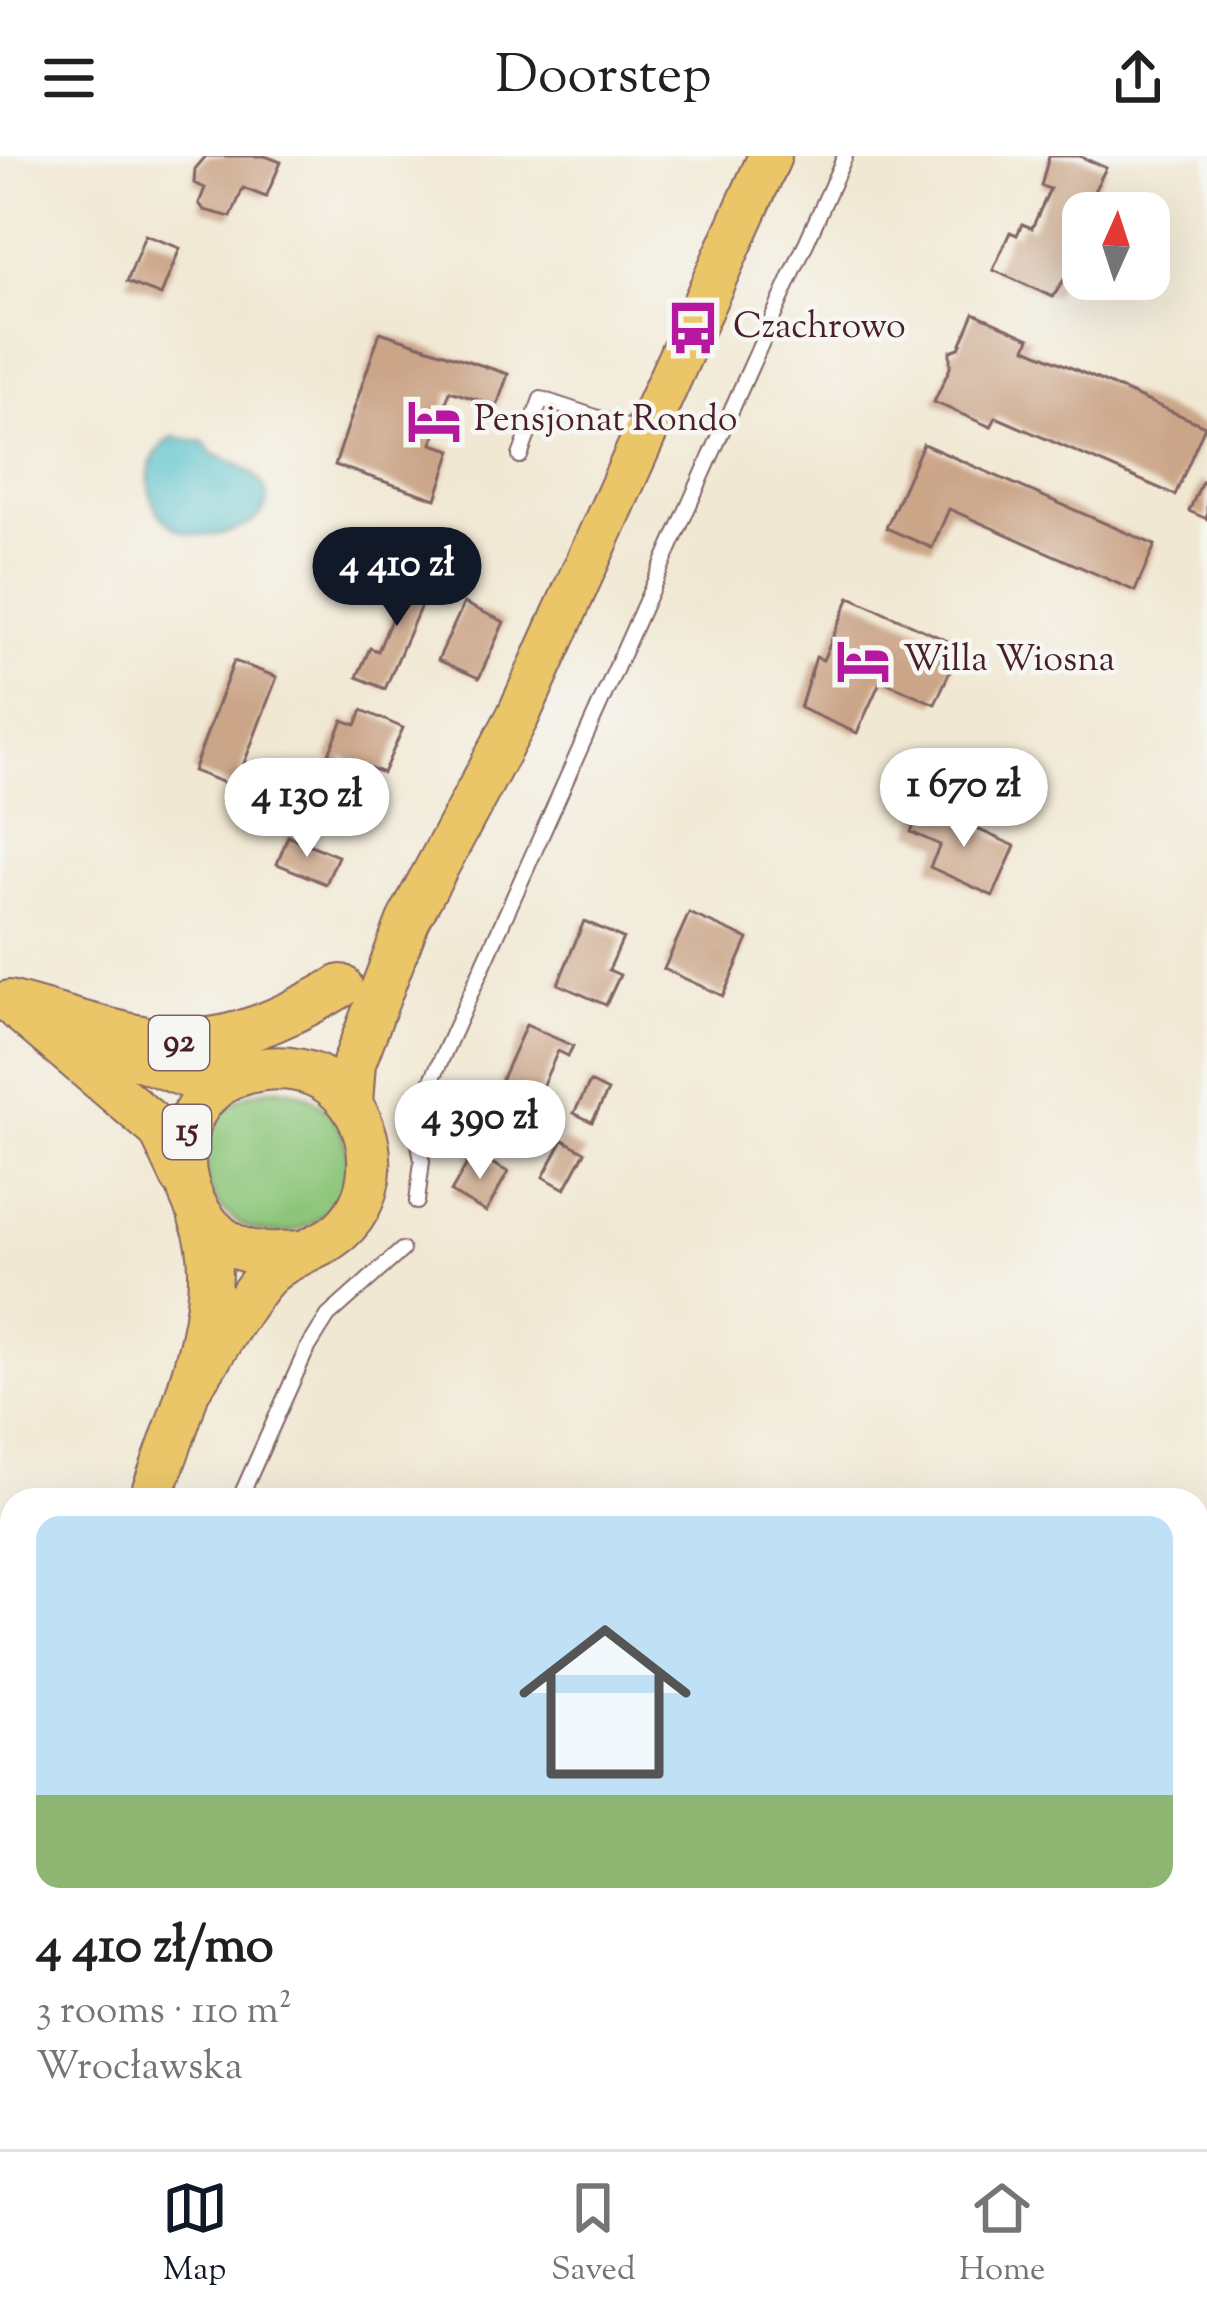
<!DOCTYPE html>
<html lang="en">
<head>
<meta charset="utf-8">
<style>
	body { margin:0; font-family:"Sorts Mill Goudy",serif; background:#f6f6f6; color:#202124; height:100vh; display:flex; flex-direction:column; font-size:45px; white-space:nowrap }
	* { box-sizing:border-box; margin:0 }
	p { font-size:39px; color:#757577 }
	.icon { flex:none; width:66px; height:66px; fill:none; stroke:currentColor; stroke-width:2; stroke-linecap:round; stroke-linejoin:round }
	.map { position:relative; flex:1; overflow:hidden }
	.side { position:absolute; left:0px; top:1332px; width:1209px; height:663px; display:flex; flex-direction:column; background:#fff; border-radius:36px 36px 0 0; box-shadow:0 12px 48px #0002 }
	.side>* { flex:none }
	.needle { width:78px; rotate:3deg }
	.buttons { position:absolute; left:1062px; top:36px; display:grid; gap:24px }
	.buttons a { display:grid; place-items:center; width:108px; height:108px; border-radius:24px; background:#fff; box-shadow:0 12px 48px #0002; font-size:60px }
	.price { position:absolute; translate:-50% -102px; padding:0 27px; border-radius:42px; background:#fff; color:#222; font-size:39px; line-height:78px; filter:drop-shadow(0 3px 6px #0008) }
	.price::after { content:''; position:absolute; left:50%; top:72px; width:36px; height:27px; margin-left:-18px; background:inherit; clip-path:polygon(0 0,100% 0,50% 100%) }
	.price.selected { background:#111827; color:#fff }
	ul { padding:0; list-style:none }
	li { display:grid; align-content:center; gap:24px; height:636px; padding:0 36px }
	li span { display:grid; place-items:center; height:372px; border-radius:24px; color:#555 }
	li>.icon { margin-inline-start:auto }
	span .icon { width:216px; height:216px; fill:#fffc; stroke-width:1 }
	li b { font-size:51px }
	header { display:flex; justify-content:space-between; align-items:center; height:156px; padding:0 36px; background:#fff; font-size:54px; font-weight:600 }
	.menu { display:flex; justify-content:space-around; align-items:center; height:168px; border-top:3px solid #e0e0e0; background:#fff; font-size:33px; color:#757577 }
	.menu a { display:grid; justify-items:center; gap:6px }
	.menu .selected { color:#111827 }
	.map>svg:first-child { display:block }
	.green { fill:#8dc67a; stroke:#6c7252; stroke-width:3 }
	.water { fill:#50bec7; stroke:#4d6e79; stroke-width:3 }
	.building { fill:#cba588 }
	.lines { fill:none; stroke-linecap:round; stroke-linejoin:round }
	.service-casing { stroke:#846566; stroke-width:18 }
	.primary-casing { stroke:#846566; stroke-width:46 }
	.service { stroke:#fff; stroke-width:14 }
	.primary { stroke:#ebc669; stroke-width:42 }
	.labels { text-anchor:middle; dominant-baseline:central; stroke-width:9; stroke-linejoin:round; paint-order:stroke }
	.shield { fill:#f6f6f2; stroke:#7e6067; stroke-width:3 }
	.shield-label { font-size:33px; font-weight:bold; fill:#4a1f2b }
	.poi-label { font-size:36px; fill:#4a1f2b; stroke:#f6f6f2; text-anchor:start }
</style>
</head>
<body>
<header><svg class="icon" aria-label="menu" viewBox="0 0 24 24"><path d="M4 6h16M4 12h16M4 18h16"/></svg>Doorstep<svg class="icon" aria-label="share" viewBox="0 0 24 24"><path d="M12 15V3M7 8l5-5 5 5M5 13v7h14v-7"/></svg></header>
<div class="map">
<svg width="1207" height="1993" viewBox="0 0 1207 1993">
	<rect width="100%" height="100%" fill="#f6f6f2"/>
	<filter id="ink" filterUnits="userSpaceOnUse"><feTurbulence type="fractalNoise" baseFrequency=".00833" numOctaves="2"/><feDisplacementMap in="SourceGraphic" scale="24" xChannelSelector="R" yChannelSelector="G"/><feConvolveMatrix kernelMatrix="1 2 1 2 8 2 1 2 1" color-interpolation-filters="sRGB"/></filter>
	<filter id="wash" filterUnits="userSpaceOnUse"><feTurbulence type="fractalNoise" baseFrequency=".004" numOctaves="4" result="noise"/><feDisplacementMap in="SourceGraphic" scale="48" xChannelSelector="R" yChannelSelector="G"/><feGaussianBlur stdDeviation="2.7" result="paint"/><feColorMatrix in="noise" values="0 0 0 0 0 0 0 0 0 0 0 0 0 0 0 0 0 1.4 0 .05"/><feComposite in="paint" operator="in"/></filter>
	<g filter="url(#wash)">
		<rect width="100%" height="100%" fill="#f1e8d3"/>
		<!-- green -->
		<path class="green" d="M204 1005a72 72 0 1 1 144 0a72 72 0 1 1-144 0Z"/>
		<!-- water -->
		<path class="water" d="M173 281 204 286 213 298C360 351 160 433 149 329 147 309 156 291 173 281Z"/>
		<g id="blocks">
			<!-- building -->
			<path class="building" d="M206 0H265L281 6 266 41 243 32 231 61 204 54 199 47 205 32 194 27 195 13Z
				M1049 0H1079L1106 12 1088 47 1094 50 1090 57H1083V93L1053 141 993 114 1010 76 1017 79 1022 68 1032 72 1050 33 1041 30Z
				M145 79 180 92 161 139 127 126Z
				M974 157 1030 182 1026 192 1205 270 1175 339 996 261 991 271 934 246 950 212V195L959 192Z
				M380 176 508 218 497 250 450 235 432 288 452 294 436 343 335 309Z
				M923 288 1155 389 1135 435 949 353 932 392 886 372Z
				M1202 326 1207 328V363L1189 355Z
				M409 408 434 419 385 533 357 521 370 492 378 495 407 426 402 425Z
				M850 441 961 491 935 548 881 524 857 577 800 552 816 501 823 504Z
				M464 447 504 466 479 522 438 504Z
				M234 505 277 521 235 631 193 615Z
				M362 554 403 572 383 617 343 601 340 608 327 602 343 564 356 569Z
				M923 649 1015 690 993 740 930 711 940 689 911 676Z
				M288 680 338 700 326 728 277 708Z
				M689 757 748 783 723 840 664 813Z
				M584 765 623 782 609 814 620 819 606 849 558 828Z
				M526 869 573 890 568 900 558 895 536 944 500 927Z
				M590 926 608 935 592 966 574 957Z
				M563 984 585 996 565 1033 543 1021Z
				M473 997 508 1016 486 1056 451 1036Z"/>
		</g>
	</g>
	<g filter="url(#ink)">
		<use href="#blocks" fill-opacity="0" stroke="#846566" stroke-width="3"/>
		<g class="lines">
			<defs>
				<path id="service" d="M520 300 541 243 641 276
					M417 1046 422 1005 415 962 845 0
					M239 1344 306 1195 328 1160 402 1094
					M0 1875 12 1848"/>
				<path id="primary" d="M9 846C160 887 196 914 341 830
					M19 854 160 974 182 1021
					M114 893 199 925 237 919
					M351 947 354 907 408 765 518 560 770 0
					M190 1232C214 1198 235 1158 261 1126 279 1104 308 1096 331 1082 380 1050 380 977 342 938 317 912 282 908 248 916 166 936 165 1048 231 1088 252 1101 278 1097 302 1096
					M150 1344C176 1270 233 1137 200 1062
					M0 1717 12 1690"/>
			</defs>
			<!-- service casing -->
			<use href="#service" class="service-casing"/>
			<!-- primary casing -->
			<use href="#primary" class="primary-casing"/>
			<!-- service -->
			<use href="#service" class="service"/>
			<!-- primary -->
			<use href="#primary" class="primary"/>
		</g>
	</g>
	<!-- icons -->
	<defs>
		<symbol id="bus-bare" viewBox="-9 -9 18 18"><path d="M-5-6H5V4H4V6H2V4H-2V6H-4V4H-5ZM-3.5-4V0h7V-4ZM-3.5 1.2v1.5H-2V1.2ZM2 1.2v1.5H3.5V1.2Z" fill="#b5179e" stroke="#f6f6f2" stroke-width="2.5" paint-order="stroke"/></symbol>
		<symbol id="hotel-bare" viewBox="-9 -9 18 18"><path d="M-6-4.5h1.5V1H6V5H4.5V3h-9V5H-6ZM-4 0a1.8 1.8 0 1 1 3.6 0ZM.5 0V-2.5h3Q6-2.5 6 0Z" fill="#b5179e" stroke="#f6f6f2" stroke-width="2.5" paint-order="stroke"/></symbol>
	</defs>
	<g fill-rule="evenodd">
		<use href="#bus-bare" x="655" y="134" width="76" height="76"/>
		<use href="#hotel-bare" x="396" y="227" width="76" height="76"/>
		<use href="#hotel-bare" x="825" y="467" width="76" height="76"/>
	</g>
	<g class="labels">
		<!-- shield labels -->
		<g class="shield">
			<rect x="149" y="860" width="60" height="54" rx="9"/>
			<rect x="163" y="949" width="48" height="54" rx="9"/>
		</g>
		<g class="shield-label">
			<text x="179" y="887">92</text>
			<text x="187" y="976">15</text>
		</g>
		<!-- poi labels -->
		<g class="poi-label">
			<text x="733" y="172">Czachrowo</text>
			<text x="474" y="265">Pensjonat Rondo</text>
			<text x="903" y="505">Willa Wiosna</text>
		</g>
	</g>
</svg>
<div class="buttons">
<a><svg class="needle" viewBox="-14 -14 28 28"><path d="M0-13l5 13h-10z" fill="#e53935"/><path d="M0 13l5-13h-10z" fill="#757577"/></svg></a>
</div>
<b class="price selected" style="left:397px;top:473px">4 410 zł</b>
<b class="price" style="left:964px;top:694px">1 670 zł</b>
<b class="price" style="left:307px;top:704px">4 130 zł</b>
<b class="price" style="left:480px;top:1026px">4 390 zł</b>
<section class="side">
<ul>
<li><span style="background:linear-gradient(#bfe0f5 75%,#8fb573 0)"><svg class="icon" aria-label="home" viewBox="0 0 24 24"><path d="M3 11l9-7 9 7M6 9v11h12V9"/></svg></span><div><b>4 410 zł/mo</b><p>3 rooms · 110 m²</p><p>Wrocławska</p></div></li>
</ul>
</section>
</div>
<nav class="menu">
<a class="selected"><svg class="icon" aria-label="map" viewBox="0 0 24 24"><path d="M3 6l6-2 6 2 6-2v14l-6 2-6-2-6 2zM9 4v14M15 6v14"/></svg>Map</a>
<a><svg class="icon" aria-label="saved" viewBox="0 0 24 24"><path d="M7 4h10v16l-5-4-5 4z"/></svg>Saved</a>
<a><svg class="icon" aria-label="home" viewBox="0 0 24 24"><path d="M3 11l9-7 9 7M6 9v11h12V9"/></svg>Home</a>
</nav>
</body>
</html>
